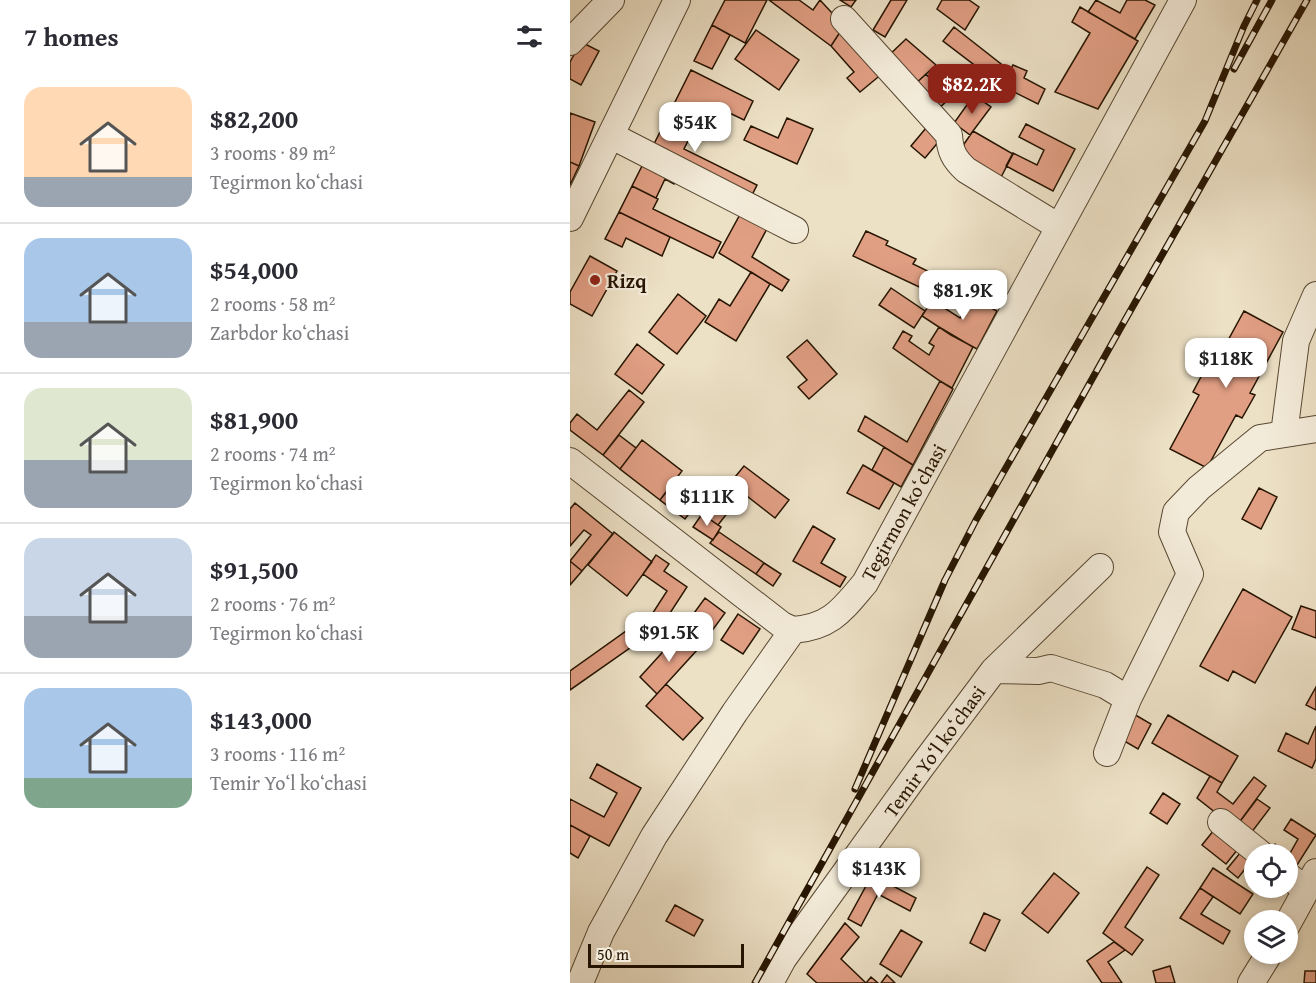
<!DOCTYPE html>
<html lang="en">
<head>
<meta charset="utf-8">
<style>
	body { margin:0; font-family:"Gentium Book Plus",serif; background:#f2f2f3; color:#2b2b33; height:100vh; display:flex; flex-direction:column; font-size:22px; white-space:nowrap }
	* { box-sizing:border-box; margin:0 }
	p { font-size:20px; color:#7c7c81 }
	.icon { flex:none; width:33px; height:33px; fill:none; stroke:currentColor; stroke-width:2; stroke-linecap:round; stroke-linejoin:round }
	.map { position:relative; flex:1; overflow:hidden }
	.panel { display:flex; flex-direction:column; background:#fff; width:570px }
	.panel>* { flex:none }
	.fabs { position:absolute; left:674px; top:844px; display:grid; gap:12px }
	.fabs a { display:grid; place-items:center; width:54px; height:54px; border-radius:50%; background:#fff; box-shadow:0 3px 9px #0003; font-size:30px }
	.scale { position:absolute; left:18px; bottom:15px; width:156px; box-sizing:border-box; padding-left:6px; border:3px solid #271501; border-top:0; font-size:16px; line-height:21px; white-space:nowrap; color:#271501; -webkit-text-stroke:4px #f3ebd9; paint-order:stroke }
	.price { position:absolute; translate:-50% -51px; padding:0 14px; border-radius:12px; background:#fff; color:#222; font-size:20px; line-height:39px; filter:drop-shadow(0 2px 3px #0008) }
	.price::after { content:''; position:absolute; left:50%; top:36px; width:18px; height:14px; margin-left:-9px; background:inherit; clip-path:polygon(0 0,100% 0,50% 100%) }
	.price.on { background:#8f2418; color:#fff }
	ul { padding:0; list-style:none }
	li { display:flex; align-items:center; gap:18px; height:150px; padding:0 24px }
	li+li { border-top:2px solid #e1e1e2 }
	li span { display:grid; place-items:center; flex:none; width:168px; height:120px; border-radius:18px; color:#555 }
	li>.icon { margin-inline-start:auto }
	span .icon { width:72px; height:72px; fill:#fffc; stroke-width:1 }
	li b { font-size:26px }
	h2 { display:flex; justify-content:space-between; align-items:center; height:72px; padding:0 24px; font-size:26px }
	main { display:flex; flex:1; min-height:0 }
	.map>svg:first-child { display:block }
	.building { fill:#e09e83; stroke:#271501; stroke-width:1.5 }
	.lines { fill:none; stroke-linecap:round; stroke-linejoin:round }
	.minor-casing { stroke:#584832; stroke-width:28 }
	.minor { stroke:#f3ebd9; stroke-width:26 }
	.rail-casing { stroke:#271501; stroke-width:7 }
	.rail { stroke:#f3ebd9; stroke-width:4.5; stroke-dasharray:14; stroke-linecap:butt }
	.poi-dot { fill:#8f2418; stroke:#f3ebd9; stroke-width:2 }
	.labels { text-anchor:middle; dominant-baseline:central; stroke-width:4.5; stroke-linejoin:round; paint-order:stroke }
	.poi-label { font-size:20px; font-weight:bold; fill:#271501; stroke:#f3ebd9; text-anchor:start }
	.street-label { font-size:20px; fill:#271501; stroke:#f3ebd9 }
</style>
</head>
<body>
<main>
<section class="panel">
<h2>7 homes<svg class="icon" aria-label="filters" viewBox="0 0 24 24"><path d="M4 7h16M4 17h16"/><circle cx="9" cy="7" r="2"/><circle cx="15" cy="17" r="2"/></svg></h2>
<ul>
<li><span style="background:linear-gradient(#ffd9b3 75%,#9aa5b1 0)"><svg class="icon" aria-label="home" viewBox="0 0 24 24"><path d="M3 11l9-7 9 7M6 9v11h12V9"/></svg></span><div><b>$82,200</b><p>3 rooms · 89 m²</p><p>Tegirmon koʻchasi</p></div></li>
<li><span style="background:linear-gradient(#a9c7e8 70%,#9aa5b1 0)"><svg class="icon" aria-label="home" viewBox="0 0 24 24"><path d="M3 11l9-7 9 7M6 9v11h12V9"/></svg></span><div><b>$54,000</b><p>2 rooms · 58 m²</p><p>Zarbdor koʻchasi</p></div></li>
<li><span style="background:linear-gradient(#dfe7d0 60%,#9aa5b1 0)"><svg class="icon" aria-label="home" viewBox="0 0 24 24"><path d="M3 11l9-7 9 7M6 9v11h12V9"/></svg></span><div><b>$81,900</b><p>2 rooms · 74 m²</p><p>Tegirmon koʻchasi</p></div></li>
<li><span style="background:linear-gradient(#c9d6e8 65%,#9aa5b1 0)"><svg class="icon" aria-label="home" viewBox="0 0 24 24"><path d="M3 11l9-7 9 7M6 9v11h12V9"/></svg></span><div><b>$91,500</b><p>2 rooms · 76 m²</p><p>Tegirmon koʻchasi</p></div></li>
<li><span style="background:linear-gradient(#a9c7e8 75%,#7fa58c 0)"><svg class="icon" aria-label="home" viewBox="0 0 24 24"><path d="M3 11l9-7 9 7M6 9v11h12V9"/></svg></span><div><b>$143,000</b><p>3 rooms · 116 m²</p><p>Temir Yoʻl koʻchasi</p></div></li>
</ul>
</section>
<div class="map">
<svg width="746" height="983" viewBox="0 0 746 983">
	<rect width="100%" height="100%" fill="#ece0c5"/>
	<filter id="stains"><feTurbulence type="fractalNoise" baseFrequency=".00333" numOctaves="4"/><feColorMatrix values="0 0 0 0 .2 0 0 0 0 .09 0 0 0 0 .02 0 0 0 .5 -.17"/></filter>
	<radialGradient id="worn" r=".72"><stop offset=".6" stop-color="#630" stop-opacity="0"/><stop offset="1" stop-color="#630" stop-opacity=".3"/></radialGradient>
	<!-- building -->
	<path class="building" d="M155 0H197L175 43 142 25Z
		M199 0H229L243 10 250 0 274 26 261 46Z
		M270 0H286L281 7Z
		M321 0H337L315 37 303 30Z
		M372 0H399L409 7 395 30 367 9Z
		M526 0 550 13 557 0H575L585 5 565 39 518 12Z
		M510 7 568 41 528 109 485 92 520 33 502 22Z
		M142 25 160 35 142 69 124 61Z
		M274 26 313 73 290 92 277 78 284 72 261 46Z
		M384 27 440 71 432 86 373 41Z
		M186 30 229 60 209 90 165 59Z
		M336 39 366 65 344 85 315 59Z
		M11 42 29 51 11 85 0 79V62Z
		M443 65 457 71 454 78 475 89 468 104 432 86Z
		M121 70 183 101 174 120 145 106 137 123 103 106Z
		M356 74 379 99 367 110 344 85Z
		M404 95 421 107 400 135 384 123Z
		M103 106 129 119 114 149 187 185 180 199 81 150Z
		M0 113 25 122 9 166 0 162Z
		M217 118 243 129 227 164 174 140 181 126 208 138Z
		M361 122 375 134 355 158 341 146Z
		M456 124 505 149 483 191 436 166 443 153 467 165 474 150 449 137Z
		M403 131 443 154 427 185 396 163 394 144Z
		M76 158 109 174 104 184 95 179 86 198 62 186Z
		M0 162 9 166 0 185Z
		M62 186 88 199 83 209 151 242 143 258 49 212Z
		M173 209 200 223 182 257 219 280 212 291 149 253Z
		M49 212 100 237 92 256 56 238 52 247 35 239Z
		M296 231 318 241 316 245 346 259 343 264 368 276 360 292 283 256Z
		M20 256 47 271 22 316 0 304V292Z
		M181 272 200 284 166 341 135 322 149 299 160 306Z
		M321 288 355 311 344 328 309 305Z
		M108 294 136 316 107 354 79 332Z
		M401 297 427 311 407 349 381 335 352 316 362 300 390 318Z
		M674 311 713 332 680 393 685 395 672 418 666 415 637 468 600 449 629 395 623 392 633 373 639 375Z
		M369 327 403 347 382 388 370 381 323 348 333 331 342 336 339 341 359 355 364 346 359 343Z
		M237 340 267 374 239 399 228 387 237 380 217 357Z
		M67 344 94 365 72 394 45 374Z
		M370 381 383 389 343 465 288 431 295 416 337 442Z
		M59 390 74 402 33 455 0 430V423L7 414 27 430Z
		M49 435 66 448 50 469 33 455Z
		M72 440 112 471 90 500 50 469Z
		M314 447 343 465 331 487 302 470Z
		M293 465 324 483 309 509 277 493Z
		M174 466 219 500 205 518 173 493 148 525 134 515Z
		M108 477 132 496 115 519 90 500Z
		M689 488 707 497 691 529 672 519Z
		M5 503 43 534 12 571 0 561 21 535 14 530 0 546V509Z
		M132 514 151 527 143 540 123 527Z
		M243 526 265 539 251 563 276 577 270 587 223 561Z
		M44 532 82 562 57 596 18 565Z
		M149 532 194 563 186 574 140 543Z
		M86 555 99 564 94 571 117 587 89 630 77 622 97 591 73 574Z
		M0 561 12 571 0 585Z
		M194 563 211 574 203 586 186 574Z
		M673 589 722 617 685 683 663 671 658 681 630 666Z
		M135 598 155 613 136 639 116 624Z
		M731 606 746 611V638L722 629Z
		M168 614 190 629 173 654 151 640Z
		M73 619 87 629 0 690V671Z
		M110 633 128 649 87 694 70 677Z
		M96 684 133 718 113 740 76 706Z
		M746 687V710L736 705Z
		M562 713 581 724 568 749 549 738Z
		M598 715 668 756 652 783 582 743Z
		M746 726V759L742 768 708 751 716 733 738 744Z
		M27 764 71 788 39 846 0 825V799L34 817 47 793 20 778Z
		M640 776 652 783 647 792 663 804 684 777 696 786 665 828 627 798Z
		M593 793 610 804 597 824 580 813Z
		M687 799 700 808 678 837 665 828Z
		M721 819 746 835 722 873 717 869V855L699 854 705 844 719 855 728 839 714 830Z
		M0 825 20 836 8 858 0 853Z
		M648 825 672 844 656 864 632 845Z
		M675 847 684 855V869L679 864 668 878 657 869Z
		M577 867 589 875 555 927 573 940 562 955 533 933Z
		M643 868 683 894 670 914 630 888Z
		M484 873 509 893 478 933 452 913Z
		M302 875 346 898 340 911 308 894 291 926 278 919Z
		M630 888 643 897 631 914 660 931 653 944 610 918Z
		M105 905 133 920 124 936 96 921Z
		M414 913 430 920 415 951 400 943Z
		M275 923 289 937 271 959 296 983 301 977 308 983H247L237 974Z
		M331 930 352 942 331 977 310 964Z
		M544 942 555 950 538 962 552 983H532L517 961Z
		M600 966 605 983H586L583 971Z
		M735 971H746V983H734Z
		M317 975 325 983H311Z"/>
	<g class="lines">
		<defs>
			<path id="minor" d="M274 19 379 135C380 151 384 159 396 170L489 227
				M0 42 41 0
				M42 136 225 230
				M0 218 107 0
				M714 434 726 341 746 295
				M0 461 212 625 223 630
				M424 670 468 671 481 668 535 685 558 699 537 753
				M558 699 620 574 602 532 606 512 629 488 690 438 746 429
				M651 822 692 855
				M717 875 736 890
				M717 925 746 872
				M10 983 31 932 84 836 165 712 223 630C261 627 272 610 295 583L613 0
				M200 983 213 959 349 770 424 670 530 567
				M681 983 699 954"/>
		</defs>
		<!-- minor casing -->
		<use href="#minor" class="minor-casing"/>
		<!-- minor -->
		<use href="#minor" class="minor"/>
		<defs>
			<path id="rail" d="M664 69 702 0
				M285 789 375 580 406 520 635 121 674 26 687 0
				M185 983 550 329 737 0"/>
		</defs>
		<!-- rail casing -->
		<use href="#rail" class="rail-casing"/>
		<!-- rail -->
		<use href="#rail" class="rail"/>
	</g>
	<!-- markers -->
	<circle class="poi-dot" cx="25" cy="280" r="6"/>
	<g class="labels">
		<!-- poi labels -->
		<g class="poi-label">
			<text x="37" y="280">Rizq</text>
		</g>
		<!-- street labels -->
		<g class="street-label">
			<text transform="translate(333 512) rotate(-61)">Tegirmon koʻchasi</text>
			<text transform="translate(364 751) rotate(-54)">Temir Yoʻl koʻchasi</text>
		</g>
	</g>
	<rect width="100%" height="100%" filter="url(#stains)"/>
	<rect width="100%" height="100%" fill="url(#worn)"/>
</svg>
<div class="fabs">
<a><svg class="icon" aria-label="locate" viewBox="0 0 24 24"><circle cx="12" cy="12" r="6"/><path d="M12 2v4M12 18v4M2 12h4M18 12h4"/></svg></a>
<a><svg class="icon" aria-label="layers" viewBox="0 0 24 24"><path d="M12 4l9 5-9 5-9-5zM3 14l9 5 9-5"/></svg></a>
</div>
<div class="scale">50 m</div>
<b class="price on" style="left:402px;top:115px">$82.2K</b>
<b class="price" style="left:125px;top:153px">$54K</b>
<b class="price" style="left:393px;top:321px">$81.9K</b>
<b class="price" style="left:656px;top:389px">$118K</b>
<b class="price" style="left:137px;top:527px">$111K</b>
<b class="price" style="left:99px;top:663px">$91.5K</b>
<b class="price" style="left:309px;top:899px">$143K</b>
</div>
</main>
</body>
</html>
